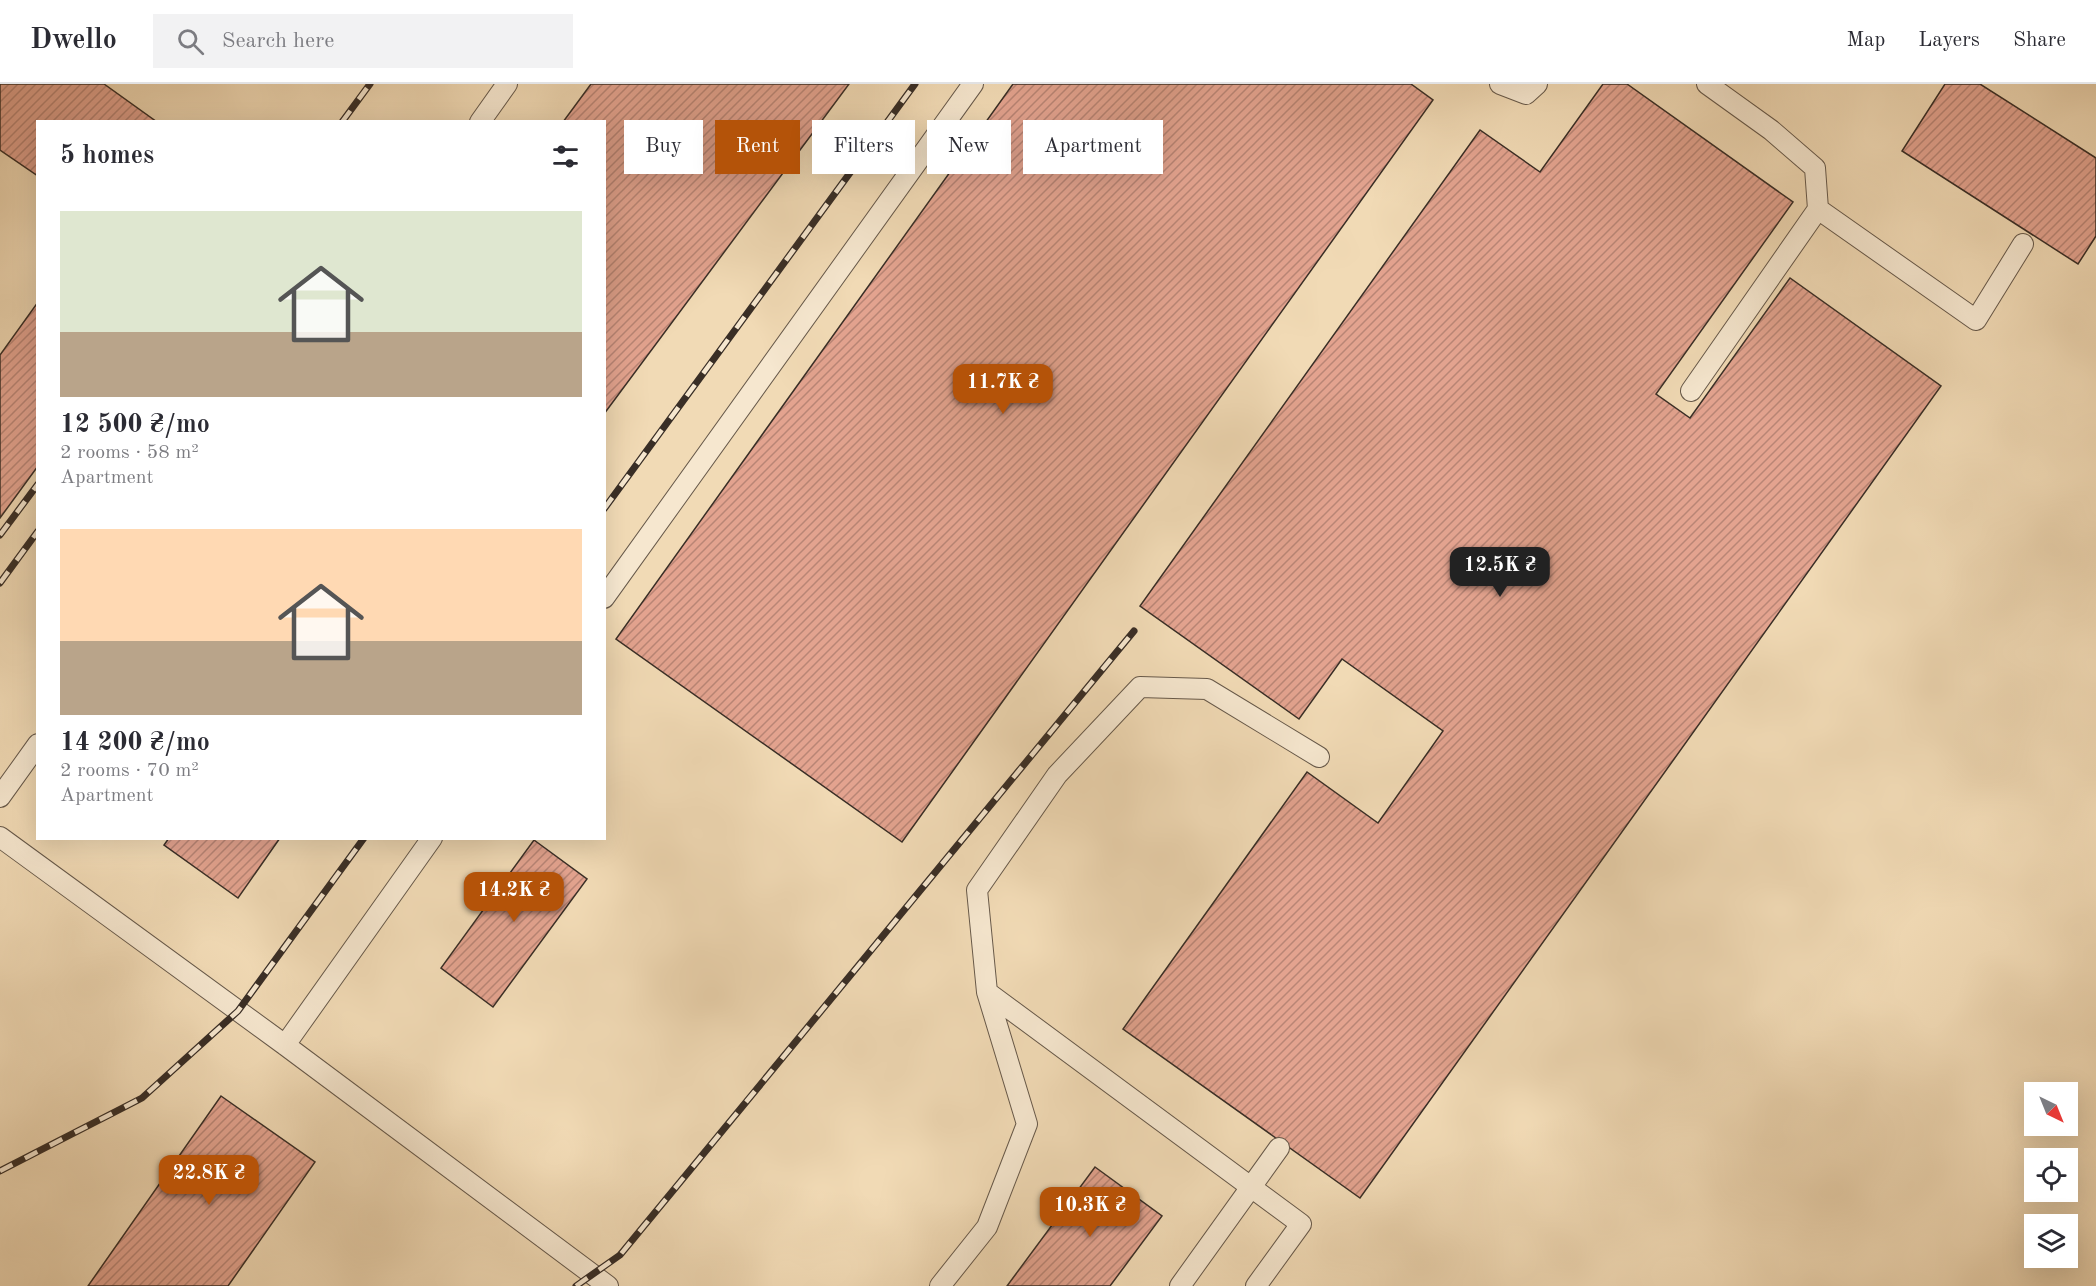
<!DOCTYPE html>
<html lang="en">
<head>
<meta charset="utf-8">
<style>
	body { margin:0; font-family:"Old Standard TT",serif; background:#f2f2f3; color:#2b2b33; height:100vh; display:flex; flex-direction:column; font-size:22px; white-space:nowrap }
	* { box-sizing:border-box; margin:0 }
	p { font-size:20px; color:#7c7c81 }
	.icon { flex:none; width:33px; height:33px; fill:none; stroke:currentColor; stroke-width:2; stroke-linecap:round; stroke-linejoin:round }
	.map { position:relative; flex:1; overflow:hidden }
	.drawer { position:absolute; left:36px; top:36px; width:570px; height:720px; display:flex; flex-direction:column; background:#fff; border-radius:0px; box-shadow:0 6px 24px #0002 }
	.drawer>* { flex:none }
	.guide { position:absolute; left:624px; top:36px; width:570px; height:54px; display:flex; gap:12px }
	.needle { width:39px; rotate:137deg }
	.tools { position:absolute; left:2024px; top:998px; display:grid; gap:12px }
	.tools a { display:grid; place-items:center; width:54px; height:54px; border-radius:0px; background:#fff; box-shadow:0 6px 24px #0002; font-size:30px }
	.price { position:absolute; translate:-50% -51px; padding:0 14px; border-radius:12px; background:#b45309; color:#fff; font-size:20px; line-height:39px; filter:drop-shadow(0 2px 3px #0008) }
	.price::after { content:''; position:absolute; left:50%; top:36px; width:18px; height:14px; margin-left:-9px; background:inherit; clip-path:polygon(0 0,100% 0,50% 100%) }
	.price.selected { background:#222; color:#fff }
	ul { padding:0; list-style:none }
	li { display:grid; align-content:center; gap:12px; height:318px; padding:0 24px }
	li span { display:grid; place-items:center; height:186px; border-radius:0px; color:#555 }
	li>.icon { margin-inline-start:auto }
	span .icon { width:108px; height:108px; fill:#fffc; stroke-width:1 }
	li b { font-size:26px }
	h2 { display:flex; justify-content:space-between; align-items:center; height:72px; padding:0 24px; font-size:26px }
	.chip { padding:0 21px; border-radius:0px; background:#fff; box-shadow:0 6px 24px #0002; font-size:21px; line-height:54px }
	.chip.selected { background:#b45309; color:#fff }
	header { display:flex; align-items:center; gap:36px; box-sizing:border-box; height:84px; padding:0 30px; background:#fff; border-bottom:2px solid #e1e1e2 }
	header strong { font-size:28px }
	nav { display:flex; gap:33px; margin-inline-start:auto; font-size:21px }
	.search { width:420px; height:54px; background:#f2f2f3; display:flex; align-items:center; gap:15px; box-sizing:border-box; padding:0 21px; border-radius:0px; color:#7c7c81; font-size:22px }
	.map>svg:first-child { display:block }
	.building { fill:url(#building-hatch); stroke:#392e26; stroke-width:1.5 }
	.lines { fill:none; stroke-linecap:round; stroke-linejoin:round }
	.service-casing { stroke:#67594a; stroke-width:22 }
	.service { stroke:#f6e7cf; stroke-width:20 }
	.rail-casing { stroke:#392e26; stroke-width:7 }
	.rail { stroke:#f6e7cf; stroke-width:4.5; stroke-dasharray:14; stroke-linecap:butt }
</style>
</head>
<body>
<header>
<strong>Dwello</strong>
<div class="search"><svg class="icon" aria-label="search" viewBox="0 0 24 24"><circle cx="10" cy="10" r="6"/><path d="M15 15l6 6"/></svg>Search here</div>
<nav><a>Map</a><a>Layers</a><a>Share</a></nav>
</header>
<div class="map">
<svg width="2096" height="1202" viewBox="0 0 2096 1202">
	<defs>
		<pattern id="building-hatch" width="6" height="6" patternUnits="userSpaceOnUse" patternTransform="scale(1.5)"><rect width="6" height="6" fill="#e3a38f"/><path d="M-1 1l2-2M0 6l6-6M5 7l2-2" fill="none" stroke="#b98575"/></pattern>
	</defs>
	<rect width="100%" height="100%" fill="#f1dab5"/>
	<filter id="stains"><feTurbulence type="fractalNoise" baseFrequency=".00333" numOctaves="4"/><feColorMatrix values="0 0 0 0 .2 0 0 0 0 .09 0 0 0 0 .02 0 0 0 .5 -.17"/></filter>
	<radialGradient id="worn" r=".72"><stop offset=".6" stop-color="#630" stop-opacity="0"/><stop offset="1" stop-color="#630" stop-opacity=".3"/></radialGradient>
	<!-- building -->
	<path class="building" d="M0 0H104L157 38H38V92L0 66Z
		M591 0H849L604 330V38H563Z
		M1013 0H1411L1433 16 902 758 616 555Z
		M1603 0H1627L1793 118 1656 310 1690 334 1790 194 1941 302 1360 1114 1123 945 1307 688 1378 739 1443 647 1342 575 1299 635 1140 522 1480 46 1540 88Z
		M1945 0H1980L2096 74V152L2078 180 1902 67Z
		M38 218V382L0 434V271Z
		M169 754H280L238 814 164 761Z
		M534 756 587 795 493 923 441 884Z
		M221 1012 315 1078 228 1202H88Z
		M1095 1083 1162 1132 1110 1202H1007Z"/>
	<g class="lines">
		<defs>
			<path id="service" d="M1500 0 1526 10 1537 0
				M480 38 507 0
				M1818 125 1976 236 2023 160
				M1691 307 1818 125 1815 84 1771 46 1707 0
				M604 514 973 0
				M0 713 38 660
				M0 753 285 961 608 1202
				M987 908 1301 1140 1256 1202
				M285 961 432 754
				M940 1202 987 1143 1027 1040 987 908 977 806 1057 691 1140 603 1207 605 1319 673
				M1180 1202 1279 1064"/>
		</defs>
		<!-- service casing -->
		<use href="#service" class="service-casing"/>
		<!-- service -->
		<use href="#service" class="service"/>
		<defs>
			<path id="rail" d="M342 38 370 0
				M604 425 915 0
				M0 451 38 400
				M0 499 38 447
				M0 1087 142 1014 238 927 364 754
				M576 1202 620 1171 1134 547"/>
		</defs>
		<!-- rail casing -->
		<use href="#rail" class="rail-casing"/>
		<!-- rail -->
		<use href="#rail" class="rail"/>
	</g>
	<rect width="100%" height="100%" filter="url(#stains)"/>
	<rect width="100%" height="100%" fill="url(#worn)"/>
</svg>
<div class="tools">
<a><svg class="needle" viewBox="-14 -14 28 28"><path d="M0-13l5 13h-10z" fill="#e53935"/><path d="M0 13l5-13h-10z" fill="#7c7c81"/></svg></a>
<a><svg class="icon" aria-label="locate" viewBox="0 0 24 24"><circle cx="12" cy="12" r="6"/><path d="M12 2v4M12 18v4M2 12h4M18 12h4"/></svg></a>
<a><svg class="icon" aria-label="layers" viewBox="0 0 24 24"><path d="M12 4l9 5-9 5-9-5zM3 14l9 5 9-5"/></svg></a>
</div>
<b class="price" style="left:1003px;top:331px">11.7K ₴</b>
<b class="price selected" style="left:1500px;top:514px">12.5K ₴</b>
<b class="price" style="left:514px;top:839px">14.2K ₴</b>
<b class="price" style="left:209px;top:1122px">22.8K ₴</b>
<b class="price" style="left:1090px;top:1154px">10.3K ₴</b>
<div class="guide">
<a class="chip">Buy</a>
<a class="chip selected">Rent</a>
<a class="chip">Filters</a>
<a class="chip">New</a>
<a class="chip">Apartment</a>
</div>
<section class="drawer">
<h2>5 homes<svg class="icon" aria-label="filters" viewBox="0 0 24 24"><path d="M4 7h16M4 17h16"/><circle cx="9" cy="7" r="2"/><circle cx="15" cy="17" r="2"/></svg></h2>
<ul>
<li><span style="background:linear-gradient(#dfe7d0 65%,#b9a48a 0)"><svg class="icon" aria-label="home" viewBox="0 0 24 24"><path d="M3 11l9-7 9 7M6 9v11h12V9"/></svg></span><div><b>12 500 ₴/mo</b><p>2 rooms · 58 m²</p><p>Apartment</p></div></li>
<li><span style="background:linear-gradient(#ffd9b3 60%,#b9a48a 0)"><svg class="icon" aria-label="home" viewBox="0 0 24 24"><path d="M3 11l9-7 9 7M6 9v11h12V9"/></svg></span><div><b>14 200 ₴/mo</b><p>2 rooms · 70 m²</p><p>Apartment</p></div></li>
</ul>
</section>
</div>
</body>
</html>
